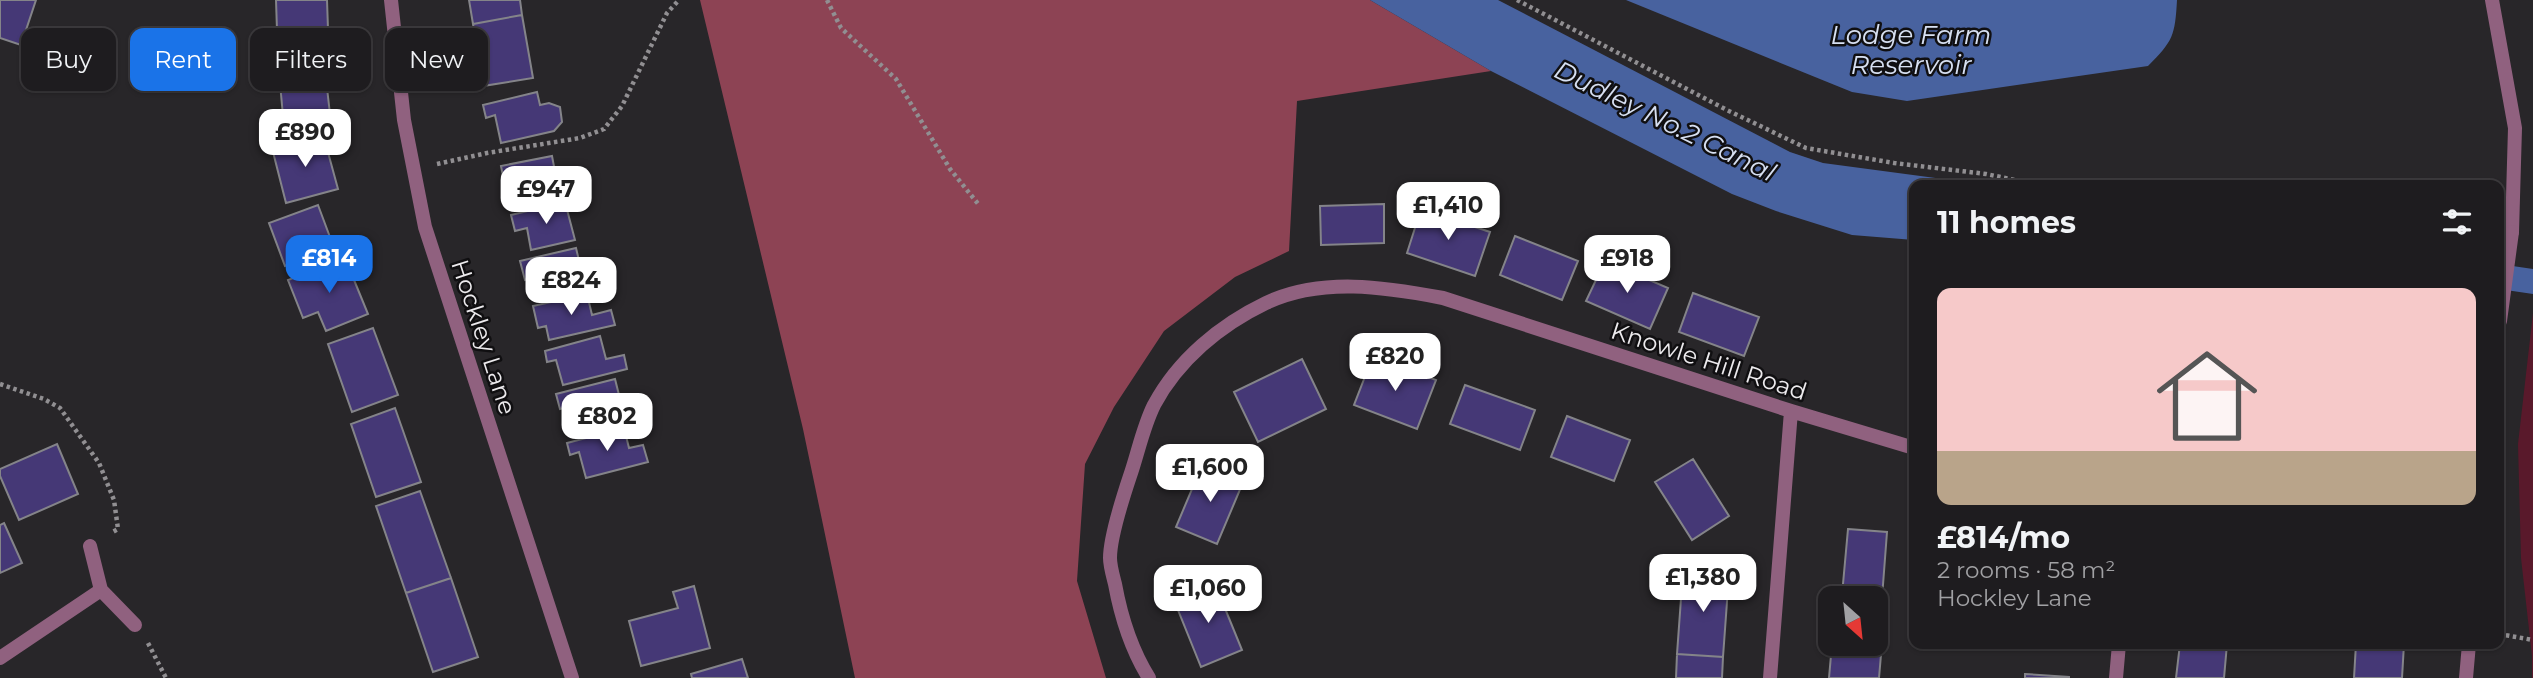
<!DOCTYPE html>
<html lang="en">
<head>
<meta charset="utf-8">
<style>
	body { margin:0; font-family:Montserrat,sans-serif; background:#2b292c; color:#f1f3f6; height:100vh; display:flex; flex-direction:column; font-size:26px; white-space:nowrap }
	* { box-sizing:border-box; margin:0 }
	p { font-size:23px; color:#a1a1a4 }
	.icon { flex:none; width:38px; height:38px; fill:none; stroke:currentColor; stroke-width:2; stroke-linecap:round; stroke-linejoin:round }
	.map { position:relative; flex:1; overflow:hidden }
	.drawer { position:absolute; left:1909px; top:180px; width:595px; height:469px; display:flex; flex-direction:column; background:#1e1c1f; border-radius:14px; box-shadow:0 2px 5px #0004,0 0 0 2px #3c3a3d }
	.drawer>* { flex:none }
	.top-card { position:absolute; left:21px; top:28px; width:665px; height:63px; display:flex; gap:14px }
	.needle { width:46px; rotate:153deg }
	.fabs { position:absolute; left:1818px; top:586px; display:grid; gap:14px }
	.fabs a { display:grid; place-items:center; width:70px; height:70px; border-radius:14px; background:#1e1c1f; box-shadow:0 2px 5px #0004,0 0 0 2px #3c3a3d; font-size:35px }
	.price { position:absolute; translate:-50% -60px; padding:0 16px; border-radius:14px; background:#fff; color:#222; font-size:23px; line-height:46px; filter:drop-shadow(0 2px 4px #0008) }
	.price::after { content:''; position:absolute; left:50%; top:42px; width:21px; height:16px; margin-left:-10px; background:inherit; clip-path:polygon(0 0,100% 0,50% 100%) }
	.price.selected { background:#1a73e8; color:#fff }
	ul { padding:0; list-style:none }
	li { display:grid; align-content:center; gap:14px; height:371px; padding:0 28px }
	li span { display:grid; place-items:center; height:217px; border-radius:14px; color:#555 }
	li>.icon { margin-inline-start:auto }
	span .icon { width:126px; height:126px; fill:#fffc; stroke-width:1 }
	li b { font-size:30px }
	h2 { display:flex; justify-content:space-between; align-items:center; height:84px; padding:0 28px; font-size:30px }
	.pill { padding:0 24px; border-radius:14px; background:#1e1c1f; box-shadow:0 2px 5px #0004,0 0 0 2px #3c3a3d; font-size:24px; line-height:63px }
	.pill.selected { background:#1a73e8; color:#fff }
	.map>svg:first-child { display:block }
	.green { fill:#59192b }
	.forest { fill:#8d4354 }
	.water { fill:#48629f }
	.building { fill:#453876; stroke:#848489; stroke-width:2 }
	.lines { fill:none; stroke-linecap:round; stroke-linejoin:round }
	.path { stroke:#918f92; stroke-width:4.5; stroke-dasharray:3.5 3.5; stroke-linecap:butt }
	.minor { stroke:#90617f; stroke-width:14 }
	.tertiary { stroke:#90617f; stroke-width:14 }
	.tertiary-bridge { stroke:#90617f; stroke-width:14 }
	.labels { text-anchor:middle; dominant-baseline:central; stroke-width:5; stroke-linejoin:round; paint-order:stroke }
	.street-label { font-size:24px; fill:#edebee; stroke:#100f11 }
	.water-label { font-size:26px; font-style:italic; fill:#d7e0f2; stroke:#100f11 }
</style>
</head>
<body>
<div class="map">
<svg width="2533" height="678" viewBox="0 0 2533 678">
	<rect width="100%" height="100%" fill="#282629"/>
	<!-- green -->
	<path class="green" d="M2533 313V678H2532V656L2521 558 2518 444Z"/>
	<!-- forest -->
	<path class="forest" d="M700 0H1370L1491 71 1297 101 1289 251 1235 277 1164 331 1114 407 1085 464 1077 581 1106 678H855L803 429Z"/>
	<!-- water -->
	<path class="water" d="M1370 0H1498L1790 152 1823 163 1988 185 1914 186V240L1852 235 1776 211 1732 194 1491 71Z
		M1626 0H2177C2175 36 2173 41 2148 66L1907 101 1852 92Z
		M2499 264 2533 269V294L2499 289Z"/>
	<!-- building -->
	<path class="building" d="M0 0H36L21 45 0 38Z
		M276 0H327L329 59 278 61Z
		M469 0H520L522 15 473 24Z
		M522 15 533 78 483 86 473 24Z
		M326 79 331 123 284 127 280 83Z
		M537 92 540 105 549 103 560 107 562 122 554 131 501 143 495 115 486 118 483 105Z
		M323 134 338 189 286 203 272 148Z
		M552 156 556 177 579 172 583 191 514 206 510 185 505 186 501 166Z
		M565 202 575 240 531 250 527 228 515 231 511 215Z
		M1384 204V243L1321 245 1320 206Z
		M318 205 334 248 285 266 269 223Z
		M1421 209 1490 232 1475 276 1407 253Z
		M1515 236 1578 261 1562 300 1500 275Z
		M576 248 581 269 598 265 602 282 539 296 535 277 525 280 520 261Z
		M345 258 368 314 326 331 318 312 303 318 288 280Z
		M1605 261 1668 288 1650 329 1586 301Z
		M1693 293 1759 317 1744 356 1679 332Z
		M587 294 592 315 611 310 615 325 549 340 546 326 538 328 533 306Z
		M373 328 398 395 352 412 328 344Z
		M600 336 606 359 624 355 627 369 563 385 556 360 547 362 545 351Z
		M1373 356 1436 380 1417 429 1354 405Z
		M1302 359 1326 409 1258 442 1234 392Z
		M615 379 621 403 637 399 641 417 574 434 568 407 560 409 556 394Z
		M1465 385 1535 410 1520 450 1450 424Z
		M395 408 421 482 376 497 351 424Z
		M1567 416 1630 440 1614 481 1551 457Z
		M624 428 629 448 643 445 648 462 586 478 579 452 570 455 567 443Z
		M57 444 78 494 19 520 0 476V469Z
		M1693 459 1729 516 1692 540 1655 482Z
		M1203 463 1244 480 1217 544 1176 527Z
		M420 491 451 578 406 593 376 506Z
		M4 523 22 563 0 573V525Z
		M1848 529 1887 532 1882 598 1842 595Z
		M1683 571 1729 574 1723 657 1677 654Z
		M451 578 478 657 433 672 406 593Z
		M1215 584 1242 650 1201 667 1174 600Z
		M694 586 710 648 641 666 629 621 678 608 673 592Z
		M1876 631H1883L1879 678H1829L1832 644H1876Z
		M2180 644H2227L2224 678H2176Z
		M2356 644H2404L2402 678H2354Z
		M1677 654 1723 657 1722 678H1676Z
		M742 659 748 678H692L691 674Z
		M2025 674 2069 677V678H2025Z"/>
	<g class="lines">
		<!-- path -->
		<path class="path" d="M827 0 841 28 896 79 950 169 979 205
			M1517 0 1727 110 1806 148 1894 163 1986 174 2044 186
			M437 164 487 153 580 138 604 129 622 106 667 13 679 0
			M0 384 44 399 60 408 99 463 114 500 118 529 111 533
			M2499 634 2533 640
			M148 643 166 678"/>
		<!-- minor -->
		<path class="minor" d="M391 0 404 120 425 227 572 678
			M90 546 101 590 135 625
			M0 658 101 590
			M1149 678C1131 649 1121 617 1115 584 1113 576 1110 566 1110 558 1110 536 1123 497 1130 476 1138 453 1143 427 1154 405 1178 360 1220 325 1266 303 1321 277 1385 287 1443 298L1791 411 1914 448
			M1770 678 1791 411
			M2116 678 2119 644"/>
		<!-- tertiary -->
		<path class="tertiary" d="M2492 0 2515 128 2512 232
			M2466 678 2469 644"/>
		<!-- tertiary-bridge -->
		<path class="tertiary-bridge" d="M2500 321 2512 232"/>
	</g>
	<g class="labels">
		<!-- street labels -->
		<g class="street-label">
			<text transform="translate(484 337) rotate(72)">Hockley Lane</text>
			<text transform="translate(1709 361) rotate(18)">Knowle Hill Road</text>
		</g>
		<!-- water labels -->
		<g class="water-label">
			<text x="1911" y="35">Lodge Farm<tspan x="1911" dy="30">Reservoir</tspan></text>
			<text transform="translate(1665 121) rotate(26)">Dudley No.2 Canal</text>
		</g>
	</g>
</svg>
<div class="fabs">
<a><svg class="needle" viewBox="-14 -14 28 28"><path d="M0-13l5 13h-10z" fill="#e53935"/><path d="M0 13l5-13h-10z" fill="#a1a1a4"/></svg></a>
</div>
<b class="price" style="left:305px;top:169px">£890</b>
<b class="price" style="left:546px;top:226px">£947</b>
<b class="price" style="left:1448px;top:242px">£1,410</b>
<b class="price selected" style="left:329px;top:295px">£814</b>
<b class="price" style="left:1627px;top:295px">£918</b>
<b class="price" style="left:571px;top:317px">£824</b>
<b class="price" style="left:1395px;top:393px">£820</b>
<b class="price" style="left:607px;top:453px">£802</b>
<b class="price" style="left:1210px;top:504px">£1,600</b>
<b class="price" style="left:1703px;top:614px">£1,380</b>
<b class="price" style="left:1208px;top:625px">£1,060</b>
<div class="top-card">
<a class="pill">Buy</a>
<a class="pill selected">Rent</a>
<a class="pill">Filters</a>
<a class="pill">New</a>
</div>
<section class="drawer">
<h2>11 homes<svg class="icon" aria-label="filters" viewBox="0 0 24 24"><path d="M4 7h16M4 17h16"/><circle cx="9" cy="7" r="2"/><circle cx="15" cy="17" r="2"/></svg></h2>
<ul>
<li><span style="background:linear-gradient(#f6c9c9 75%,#b9a48a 0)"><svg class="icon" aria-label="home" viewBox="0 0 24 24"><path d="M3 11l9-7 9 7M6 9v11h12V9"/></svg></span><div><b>£814/mo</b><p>2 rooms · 58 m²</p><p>Hockley Lane</p></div></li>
</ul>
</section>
</div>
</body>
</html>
